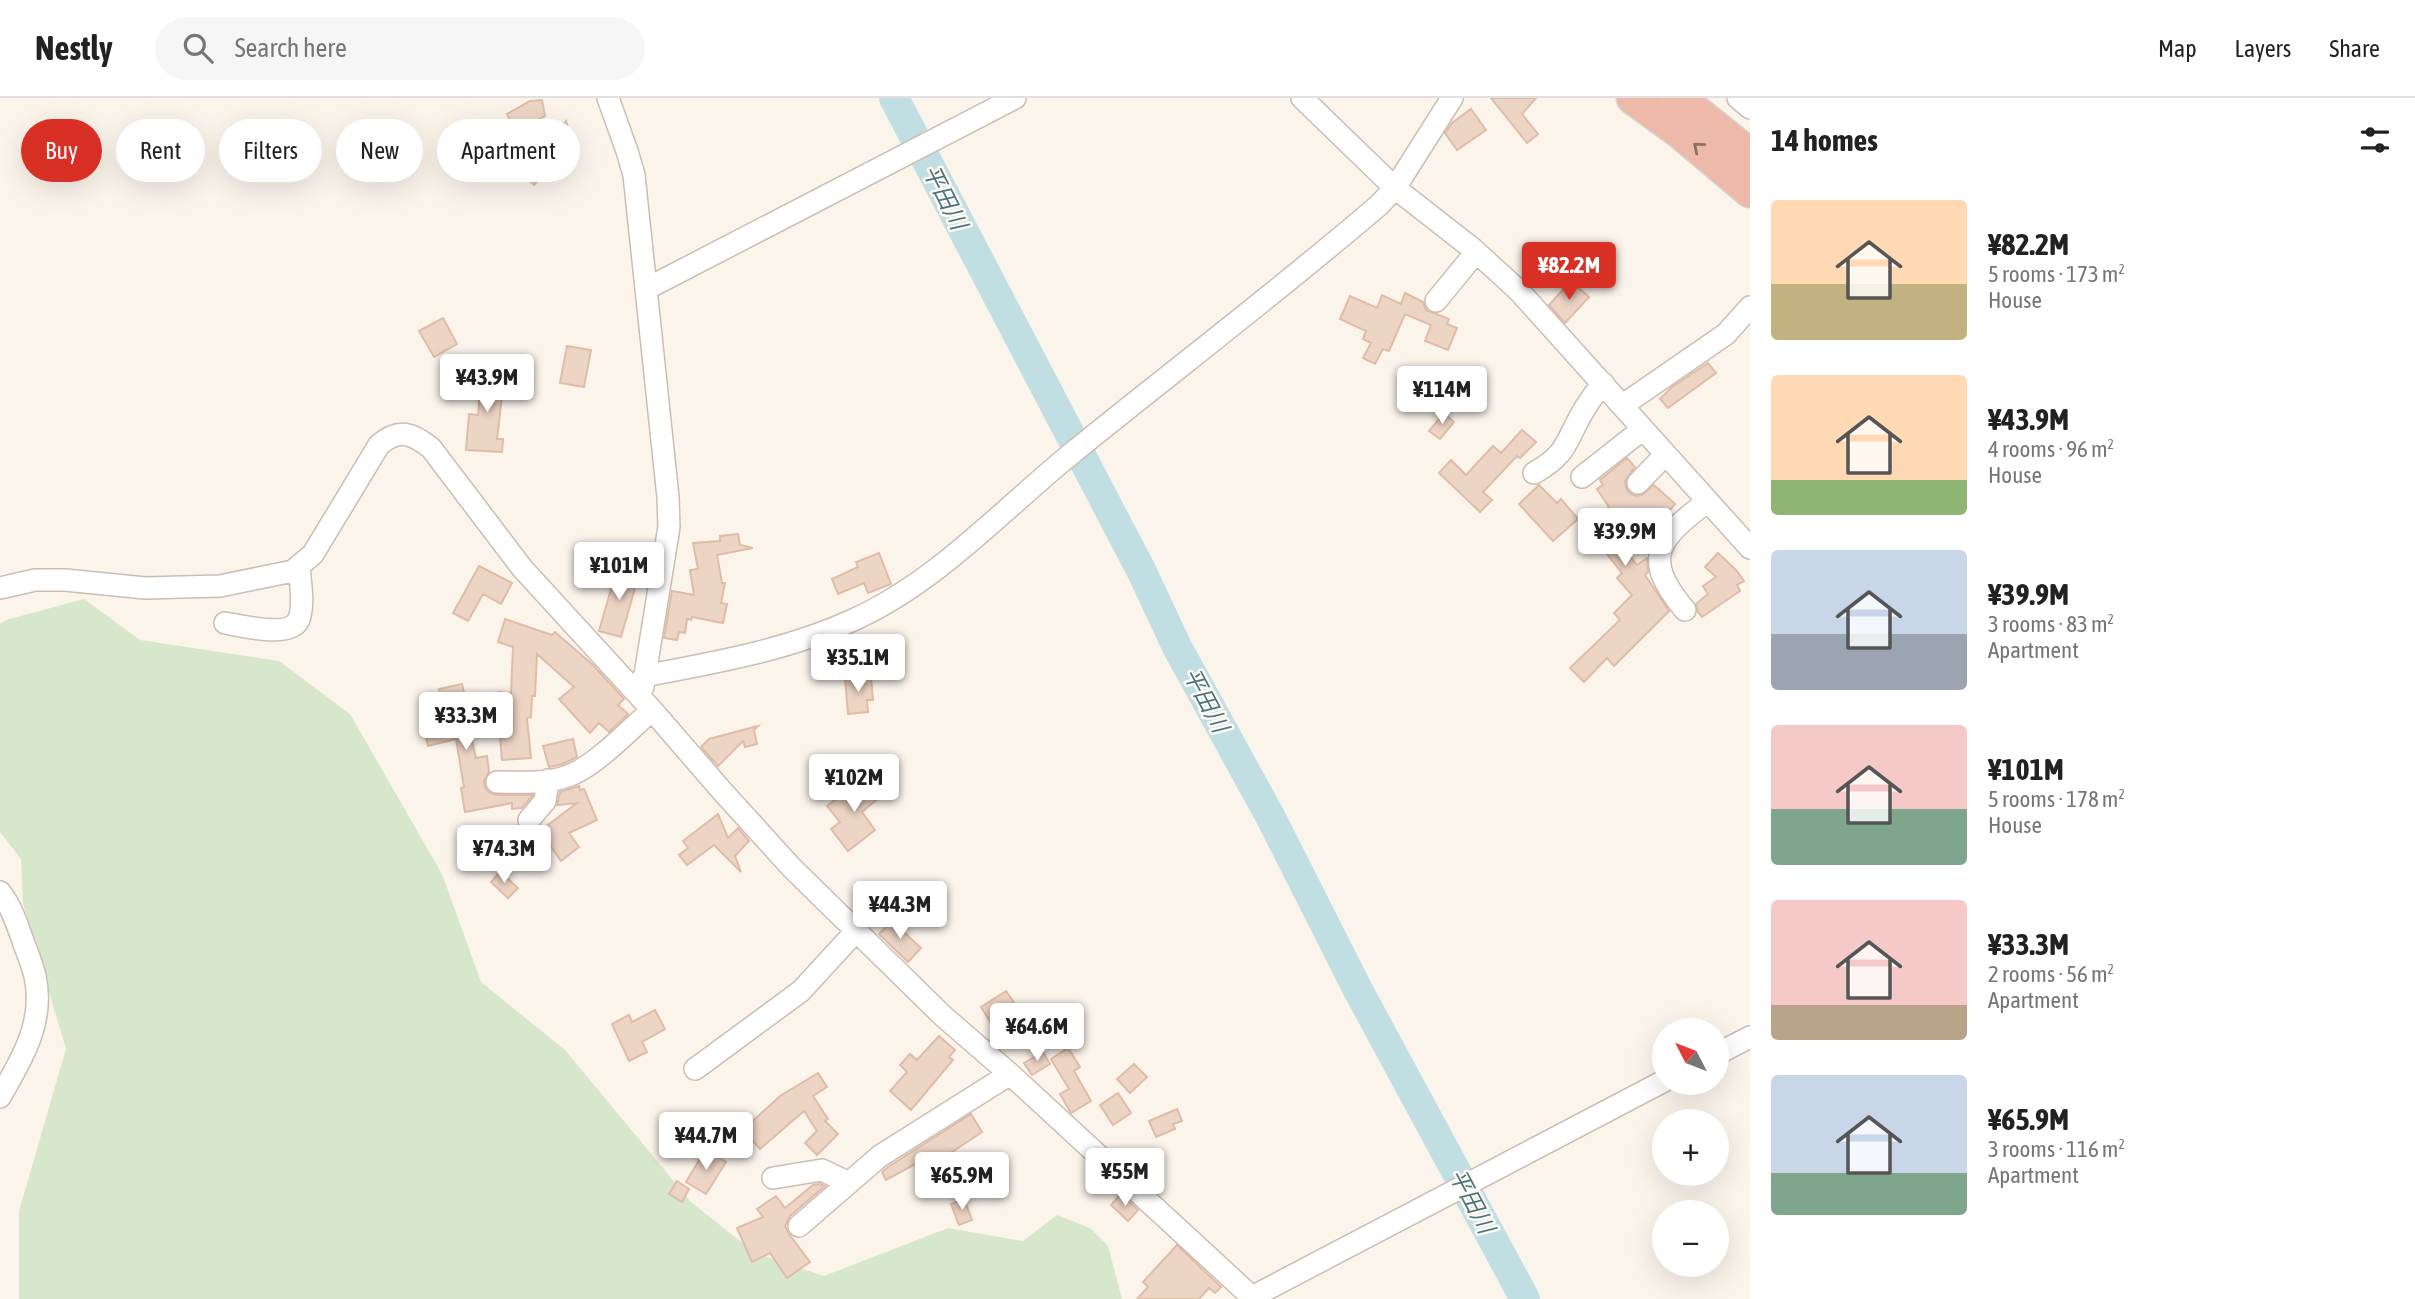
<!DOCTYPE html>
<html lang="en">
<head>
<meta charset="utf-8">
<style>
	body { margin:0; font-family:"Asap Condensed","Noto Sans JP",sans-serif; background:#f6f6f6; color:#222; height:100vh; display:flex; flex-direction:column; font-size:26px; white-space:nowrap }
	* { box-sizing:border-box; margin:0 }
	p { font-size:23px; color:#767676 }
	.icon { flex:none; width:38px; height:38px; fill:none; stroke:currentColor; stroke-width:2; stroke-linecap:round; stroke-linejoin:round }
	.map { position:relative; flex:1; overflow:hidden }
	.side { display:flex; flex-direction:column; background:#fff; width:665px }
	.side>* { flex:none }
	.hud { position:absolute; left:21px; top:21px; width:665px; height:63px; display:flex; gap:14px }
	.needle { width:46px; rotate:312deg }
	.fabs { position:absolute; left:1652px; top:920px; display:grid; gap:14px }
	.fabs a { display:grid; place-items:center; width:77px; height:77px; border-radius:50%; background:#fff; box-shadow:0 7px 28px #0002; font-size:35px }
	.price { position:absolute; translate:-50% -60px; padding:0 16px; border-radius:7px; background:#fff; color:#222; font-size:23px; line-height:46px; filter:drop-shadow(0 2px 4px #0008) }
	.price::after { content:''; position:absolute; left:50%; top:42px; width:21px; height:16px; margin-left:-10px; background:inherit; clip-path:polygon(0 0,100% 0,50% 100%) }
	.price.active { background:#d93025; color:#fff }
	ul { padding:0; list-style:none }
	li { display:flex; align-items:center; gap:21px; height:175px; padding:0 21px }
	li span { display:grid; place-items:center; flex:none; width:196px; height:140px; border-radius:7px; color:#555 }
	li>.icon { margin-inline-start:auto }
	span .icon { width:84px; height:84px; fill:#fffc; stroke-width:1 }
	li b { font-size:30px }
	h2 { display:flex; justify-content:space-between; align-items:center; height:84px; padding:0 21px; font-size:30px }
	.chip { padding:0 24px; border-radius:32px; background:#fff; box-shadow:0 7px 28px #0002; font-size:24px; line-height:63px }
	.chip.active { background:#d93025; color:#fff }
	header { display:flex; align-items:center; gap:42px; box-sizing:border-box; height:98px; padding:0 35px; background:#fff; border-bottom:2px solid #e0e0e0 }
	header strong { font-size:33px }
	nav { display:flex; gap:38px; margin-inline-start:auto; font-size:24px }
	.search { width:490px; height:63px; background:#f6f6f6; display:flex; align-items:center; gap:18px; box-sizing:border-box; padding:0 24px; border-radius:38px; color:#767676; font-size:26px }
	main { display:flex; flex:1; min-height:0 }
	.map>svg:first-child { display:block }
	.green { fill:#d7e7cb }
	.lines { fill:none; stroke-linecap:round; stroke-linejoin:round }
	.river { stroke:#c1dee3; stroke-width:30 }
	.building { fill:#edd5c6; stroke:#debca8; stroke-width:2 }
	.minor-casing { stroke:#ccbdb2; stroke-width:24 }
	.highway-casing { stroke:#d8d1ce; stroke-width:35 }
	.minor { stroke:#fff; stroke-width:21 }
	.highway { stroke:#edbaaa; stroke-width:32 }
	.oneway { stroke:#8b6f63 }
	.labels { text-anchor:middle; dominant-baseline:central; stroke-width:5; stroke-linejoin:round; paint-order:stroke }
	.water-label { font-size:23px; font-style:italic; fill:#49757d; stroke:#fdf8f2 }
</style>
</head>
<body>
<header>
<strong>Nestly</strong>
<div class="search"><svg class="icon" aria-label="search" viewBox="0 0 24 24"><circle cx="10" cy="10" r="6"/><path d="M15 15l6 6"/></svg>Search here</div>
<nav><a>Map</a><a>Layers</a><a>Share</a></nav>
</header>
<main>
<div class="map">
<svg width="1750" height="1201" viewBox="0 0 1750 1201">
	<rect width="100%" height="100%" fill="#fbf4eb"/>
	<!-- green -->
	<path class="green" d="M84 501 140 542 279 563 350 616 442 776 481 884 565 952 691 1104 755 1155 824 1178 948 1130 1023 1143 1057 1117 1090 1130 1108 1148 1122 1201H19V1113L66 951 23 806 21 761 0 734V526L6 522Z"/>
	<g class="lines">
		<!-- river -->
		<path class="river" d="M894 0 1142 474 1177 549 1270 718 1358 892 1525 1201"/>
	</g>
	<!-- building -->
	<path class="building" d="M1491 0H1536L1522 16 1538 36 1527 45Z
		M542 2 545 18 516 34 507 16 530 3Z
		M1471 11 1486 32 1457 52 1445 35 1452 25Z
		M566 23 573 50 557 54 553 37Z
		M539 52 554 66 534 87 519 73Z
		M1571 183 1589 199 1565 225 1549 207Z
		M1405 195 1423 204 1426 212 1449 221 1447 226 1457 230 1448 252 1425 243 1431 227 1405 216 1389 253 1383 251 1375 266 1363 260 1371 245 1363 241 1366 233 1340 221 1350 198 1377 210 1382 197 1401 206Z
		M443 220 457 246 434 259 419 233Z
		M567 248 591 252 584 289 560 285Z
		M1708 265 1716 275 1668 310 1660 301 1672 289Z
		M482 271 505 272 497 341H503L502 354 466 352 469 316 478 317Z
		M1444 315 1454 324 1440 341 1429 333Z
		M1522 332 1536 344 1520 360 1517 358 1483 394 1492 402 1480 414 1439 375 1451 362 1466 377 1493 348 1501 355Z
		M1627 360 1635 369 1625 383 1626 389 1629 395 1636 398 1642 397 1654 387 1675 406 1664 418 1658 414 1622 439 1625 443 1621 447 1637 467 1647 460 1648 474 1645 477 1669 513 1614 568 1607 560 1584 584 1570 570 1620 522 1614 515 1632 497 1617 480 1622 475 1598 445 1602 443 1588 426 1609 409 1597 391 1603 387 1600 382Z
		M1539 387 1557 405 1561 401 1578 421 1553 443 1519 406Z
		M738 436 740 447 753 450 717 457 722 485H725L721 505 727 506 723 525 692 519 691 522 687 521 685 535 679 534 677 542 664 540 672 493 694 497 690 472 698 471 693 445 720 443V438Z
		M879 455 891 486 868 495 864 485 838 496 832 481 858 469 856 464Z
		M1718 455 1736 472 1744 483 1737 487 1740 493 1702 519 1698 514 1696 506 1708 496 1703 488 1716 479 1705 469Z
		M479 468 512 485 501 506 483 496 468 523 453 515Z
		M617 470 639 476 621 539 599 533Z
		M505 521 552 537 555 534 593 567 624 601 618 607 628 616 609 634 599 625 590 635 559 601 574 589 537 556 535 598H532L531 619 527 620 531 660 502 662 499 626H497L499 594 511 595 513 549 498 544Z
		M899 554 900 578 876 579 875 555Z
		M871 579 873 602H867L868 614 848 616 845 580Z
		M462 586 467 608H464L476 660 487 658 489 674 484 683 485 690 490 695 496 697H533L522 710 512 711V705L465 714 461 690 464 689 456 641 428 648 422 620 444 616 439 591Z
		M758 628 754 632 757 646 745 649 743 643 718 668 701 649 709 641Z
		M573 641 577 659 563 666 549 669 543 648Z
		M865 679 881 698 862 714 875 732 848 753 831 731 840 724 827 708Z
		M579 688 580 692 584 691 597 722 569 735 579 749 561 763 540 733 577 705 557 707 560 694Z
		M718 716 728 740 738 730 749 743 735 758 741 774 714 747 687 767 679 757 688 750 683 743Z
		M491 736 492 741H498L500 771 482 772 481 758 477 759 474 738Z
		M500 774 518 790 508 800 491 784Z
		M892 823 921 850 908 864 879 836Z
		M1006 893 1018 910 992 927 981 909Z
		M655 912 665 931 642 944 647 954 629 963 612 926 629 917 632 924Z
		M939 938 955 952 949 959 953 962 911 1012 890 993 907 974 900 967 910 956 917 962Z
		M1068 950 1080 969 1074 973 1091 1003 1071 1015 1060 996 1069 991 1051 961Z
		M1043 954 1050 966 1032 977 1024 965Z
		M1134 966 1147 979 1130 995 1117 981Z
		M818 975 827 989 813 998 828 1021 825 1023 838 1036 817 1057 805 1045 817 1033 804 1013 760 1051 743 1032 780 998Z
		M1118 995 1131 1015 1113 1027 1100 1007Z
		M1177 1011 1182 1023 1173 1026 1175 1031 1156 1039 1149 1023Z
		M971 1016 982 1034 940 1062 947 1077 930 1084 921 1063 886 1082 882 1074 888 1069Z
		M689 1022H704V1034L690 1035Z
		M706 1051 726 1064 706 1096 686 1084Z
		M677 1083 689 1091 682 1104 669 1096Z
		M820 1086 825 1088 790 1118 785 1128 789 1136 810 1164 787 1180 770 1155 752 1164 737 1130 763 1119 757 1111 776 1098 785 1110 813 1087Z
		M1121 1096 1138 1112 1128 1123 1111 1107Z
		M964 1101 972 1122 959 1127 951 1106Z
		M1177 1147 1221 1189 1215 1195 1209 1190 1199 1201H1137L1148 1189 1143 1184Z"/>
	<g class="lines">
		<defs>
			<path id="minor" d="M608 0 627 53 634 77 668 399 669 429 643 589
				M1302 0 1395 90 1473 151 1519 193 1750 450
				M1738 0 1750 10
				M646 191 1015 0
				M1436 203 1476 154
				M1623 307 1726 236 1750 209
				M1534 375C1566 357 1565 346 1581 317 1587 306 1595 295 1603 285
				M1582 379 1643 331
				M1638 385 1665 357
				M0 490 35 482H65L145 490 220 488 293 473 313 456 379 347C399 330 412 335 431 350L522 470 652 612 722 693 792 770 943 918 1010 976 1254 1201
				M1685 512C1640 459 1659 440 1708 403
				M225 525C243 528 295 542 300 518 304 502 300 484 299 468
				M644 578C713 565 788 552 853 522 936 485 1001 413 1071 356 1173 273 1279 193 1379 107L1395 90 1452 0
				M497 684C522 684 553 687 577 674 603 660 629 632 652 612
				M529 722 545 703 548 682
				M0 794C11 808 17 826 23 843 27 854 32 866 35 878 45 924 22 961 0 999
				M1717 956 1750 939
				M695 971 801 893 856 833
				M773 1080 822 1072 849 1085
				M799 1128 880 1058 1010 976
				M1252 1199 1664 983"/>
			<path id="highway" d="M1633 0 1680 34 1750 93
				M1679 0 1750 57"/>
		</defs>
		<!-- minor casing -->
		<use href="#minor" class="minor-casing"/>
		<!-- highway casing -->
		<use href="#highway" class="highway-casing"/>
		<!-- minor -->
		<use href="#minor" class="minor"/>
		<!-- highway -->
		<use href="#highway" class="highway"/>
	</g>
	<!-- one-way arrows -->
	<defs><path id="oneway-chevron" d="M-2-3.5L2.5 0L-2 3.5" fill="none" stroke-width="1.6" stroke-linecap="round" stroke-linejoin="round" transform="scale(1.75)"/></defs>
	<use class="oneway" href="#oneway-chevron" transform="translate(1698 49) rotate(-140)"/>
	<g class="labels">
		<!-- water labels -->
		<g class="water-label">
			<text transform="translate(945 99) rotate(63)">平田川</text>
			<text transform="translate(1206 602) rotate(62)">平田川</text>
			<text transform="translate(1472 1103) rotate(62)">平田川</text>
		</g>
	</g>
</svg>
<div class="fabs">
<a><svg class="needle" viewBox="-14 -14 28 28"><path d="M0-13l5 13h-10z" fill="#e53935"/><path d="M0 13l5-13h-10z" fill="#767676"/></svg></a>
<a>+</a>
<a>−</a>
</div>
<b class="price active" style="left:1569px;top:204px">¥82.2M</b>
<b class="price" style="left:487px;top:316px">¥43.9M</b>
<b class="price" style="left:1442px;top:328px">¥114M</b>
<b class="price" style="left:1625px;top:470px">¥39.9M</b>
<b class="price" style="left:619px;top:504px">¥101M</b>
<b class="price" style="left:858px;top:596px">¥35.1M</b>
<b class="price" style="left:466px;top:654px">¥33.3M</b>
<b class="price" style="left:854px;top:716px">¥102M</b>
<b class="price" style="left:504px;top:787px">¥74.3M</b>
<b class="price" style="left:900px;top:843px">¥44.3M</b>
<b class="price" style="left:1037px;top:965px">¥64.6M</b>
<b class="price" style="left:706px;top:1074px">¥44.7M</b>
<b class="price" style="left:1125px;top:1110px">¥55M</b>
<b class="price" style="left:962px;top:1114px">¥65.9M</b>
<div class="hud">
<a class="chip active">Buy</a>
<a class="chip">Rent</a>
<a class="chip">Filters</a>
<a class="chip">New</a>
<a class="chip">Apartment</a>
</div>
</div>
<section class="side">
<h2>14 homes<svg class="icon" aria-label="filters" viewBox="0 0 24 24"><path d="M4 7h16M4 17h16"/><circle cx="9" cy="7" r="2"/><circle cx="15" cy="17" r="2"/></svg></h2>
<ul>
<li><span style="background:linear-gradient(#ffd9b3 60%,#c2b280 0)"><svg class="icon" aria-label="home" viewBox="0 0 24 24"><path d="M3 11l9-7 9 7M6 9v11h12V9"/></svg></span><div><b>¥82.2M</b><p>5 rooms · 173 m²</p><p>House</p></div></li>
<li><span style="background:linear-gradient(#ffd9b3 75%,#8fb573 0)"><svg class="icon" aria-label="home" viewBox="0 0 24 24"><path d="M3 11l9-7 9 7M6 9v11h12V9"/></svg></span><div><b>¥43.9M</b><p>4 rooms · 96 m²</p><p>House</p></div></li>
<li><span style="background:linear-gradient(#c9d6e8 60%,#9aa5b1 0)"><svg class="icon" aria-label="home" viewBox="0 0 24 24"><path d="M3 11l9-7 9 7M6 9v11h12V9"/></svg></span><div><b>¥39.9M</b><p>3 rooms · 83 m²</p><p>Apartment</p></div></li>
<li><span style="background:linear-gradient(#f6c9c9 60%,#7fa58c 0)"><svg class="icon" aria-label="home" viewBox="0 0 24 24"><path d="M3 11l9-7 9 7M6 9v11h12V9"/></svg></span><div><b>¥101M</b><p>5 rooms · 178 m²</p><p>House</p></div></li>
<li><span style="background:linear-gradient(#f6c9c9 75%,#b9a48a 0)"><svg class="icon" aria-label="home" viewBox="0 0 24 24"><path d="M3 11l9-7 9 7M6 9v11h12V9"/></svg></span><div><b>¥33.3M</b><p>2 rooms · 56 m²</p><p>Apartment</p></div></li>
<li><span style="background:linear-gradient(#c9d6e8 70%,#7fa58c 0)"><svg class="icon" aria-label="home" viewBox="0 0 24 24"><path d="M3 11l9-7 9 7M6 9v11h12V9"/></svg></span><div><b>¥65.9M</b><p>3 rooms · 116 m²</p><p>Apartment</p></div></li>
</ul>
</section>
</main>
</body>
</html>
